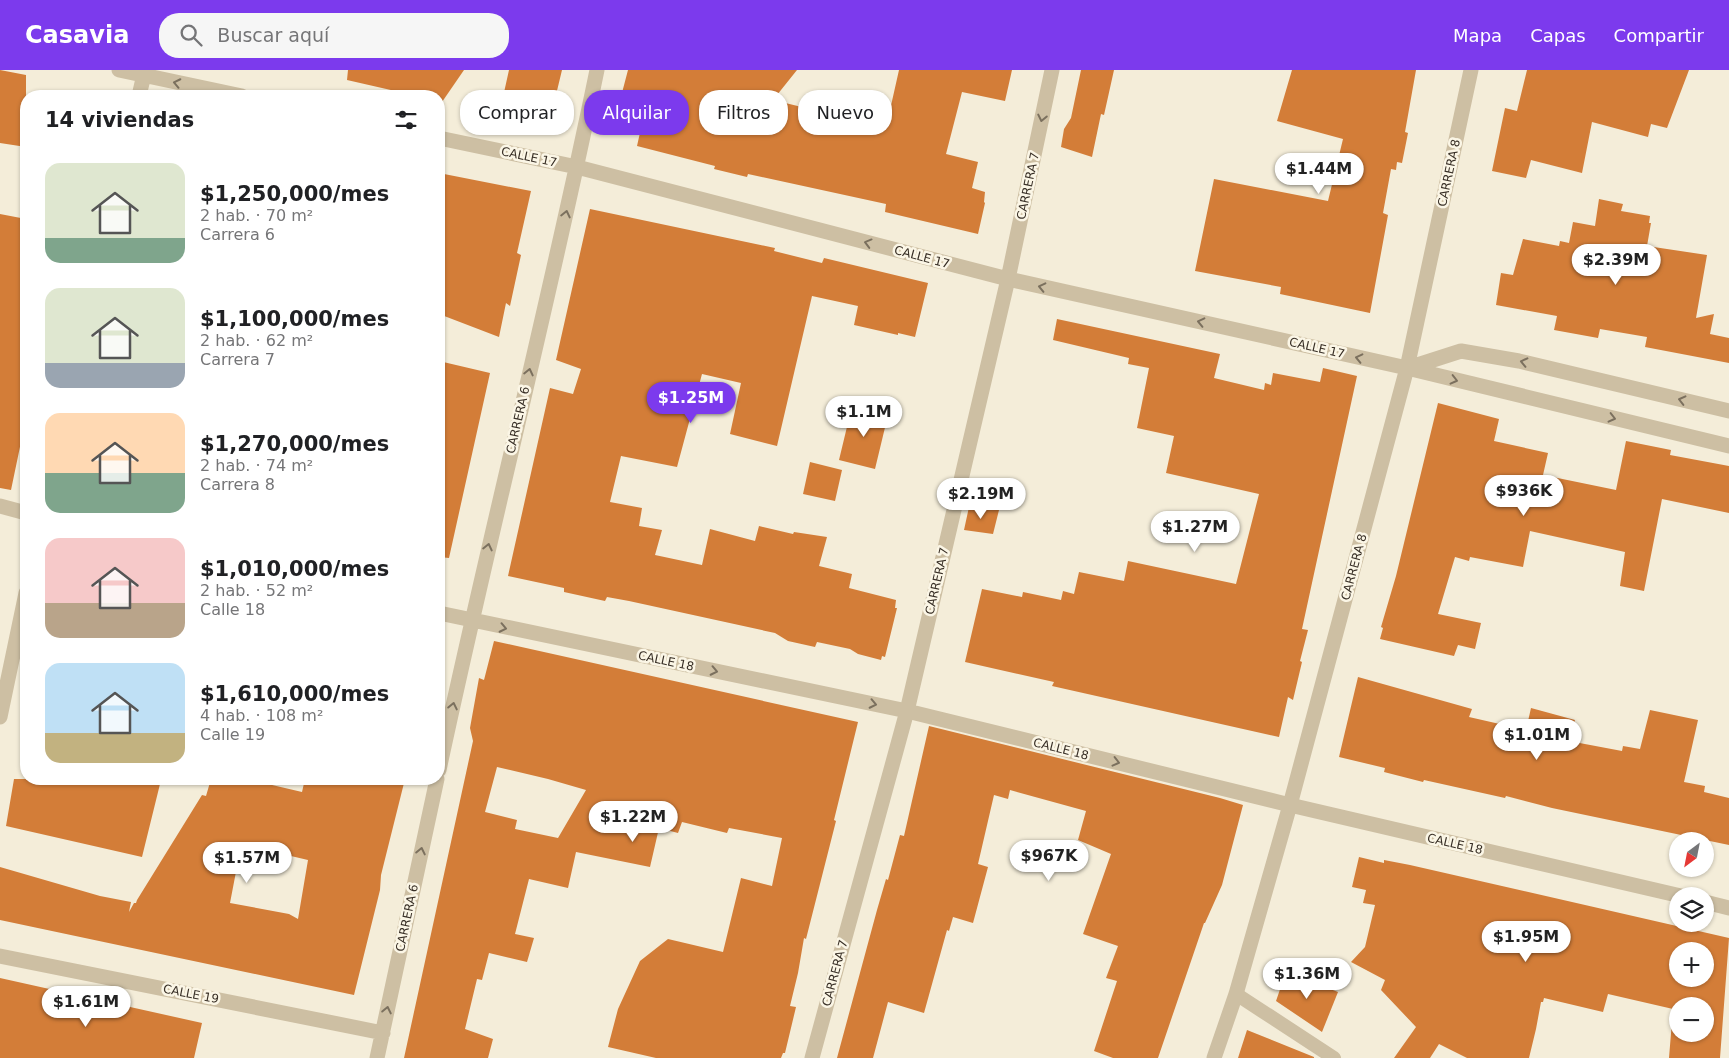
<!DOCTYPE html>
<html lang="es">
<head>
<meta charset="utf-8">
<style>
	body { margin:0; font-family:"DejaVu Sans",sans-serif; background:#f6f6f6; color:#202124; height:100vh; display:flex; flex-direction:column; font-size:19px; white-space:nowrap }
	* { box-sizing:border-box; margin:0 }
	p { font-size:16px; color:#757577 }
	.icon { flex:none; width:28px; height:28px; fill:none; stroke:currentColor; stroke-width:2; stroke-linecap:round; stroke-linejoin:round }
	.map { position:relative; flex:1; overflow:hidden }
	.details { position:absolute; left:20px; top:20px; width:425px; height:695px; display:flex; flex-direction:column; background:#fff; border-radius:20px; box-shadow:0 1px 4px #0004 }
	.details>* { flex:none }
	.banner { position:absolute; left:460px; top:20px; width:475px; height:45px; display:flex; gap:10px }
	.needle { width:32px; rotate:212deg }
	.buttons { position:absolute; left:1669px; top:762px; display:grid; gap:10px }
	.buttons a { display:grid; place-items:center; width:45px; height:45px; border-radius:50%; background:#fff; box-shadow:0 1px 4px #0004; font-size:25px }
	.price { position:absolute; translate:-50% -42px; padding:0 11px; border-radius:18px; background:#fff; color:#222; font-size:16px; line-height:32px; filter:drop-shadow(0 1px 2px #0008) }
	.price::after { content:''; position:absolute; left:50%; top:30px; width:15px; height:11px; margin-left:-8px; background:inherit; clip-path:polygon(0 0,100% 0,50% 100%) }
	.price.current { background:#7c3aed; color:#fff }
	ul { padding:0; list-style:none }
	li { display:flex; align-items:center; gap:15px; height:125px; padding:0 25px }
	li span { display:grid; place-items:center; flex:none; width:140px; height:100px; border-radius:15px; color:#555 }
	li>.icon { margin-inline-start:auto }
	span .icon { width:60px; height:60px; fill:#fffc; stroke-width:1 }
	li b { font-size:21px }
	h2 { display:flex; justify-content:space-between; align-items:center; height:60px; padding:0 25px; font-size:21px }
	.chip { padding:0 18px; border-radius:20px; background:#fff; box-shadow:0 1px 4px #0004; font-size:18px; line-height:45px }
	.chip.current { background:#7c3aed; color:#fff }
	header { display:flex; align-items:center; gap:30px; box-sizing:border-box; height:70px; padding:0 25px; background:#7c3aed; color:#fff }
	header strong { font-size:24px }
	nav { display:flex; gap:28px; margin-inline-start:auto; font-size:18px }
	.search { width:350px; height:45px; background:#f6f6f6; display:flex; align-items:center; gap:12px; box-sizing:border-box; padding:0 18px; border-radius:20px; color:#757577; font-size:19px }
	.map>svg:first-child { display:block }
	.building { fill:#d37d38; fill-rule:evenodd }
	.lines { fill:none; stroke-linecap:round; stroke-linejoin:round }
	.lane { stroke:#cdbfa3; stroke-width:14 }
	.street { stroke:#cdbfa3; stroke-width:15 }
	.oneway { stroke:#7b705e }
	.labels { text-anchor:middle; dominant-baseline:central; stroke-width:5; stroke-linejoin:round; paint-order:stroke }
	.street-label { font-size:12px; fill:#382f26; stroke:#fbf6e6 }
</style>
</head>
<body>
<header>
<strong>Casavia</strong>
<div class="search"><svg class="icon" aria-label="search" viewBox="0 0 24 24"><circle cx="10" cy="10" r="6"/><path d="M15 15l6 6"/></svg>Buscar aquí</div>
<nav><a>Mapa</a><a>Capas</a><a>Compartir</a></nav>
</header>
<div class="map">
<svg width="1729" height="988" viewBox="0 0 1729 988">
	<rect width="100%" height="100%" fill="#f4edd9"/>
	<!-- building -->
	<path class="building" d="M0 0 26 5V77L0 73Z
		M348 0H464L442 32 439 31V26H417L347 10Z
		M509 0H562L549 54 499 45Z
		M628 0H797L773 30 851 49 855 32 890 40 899 0H1012L1005 31 962 22 946 84 978 92 972 118 985 122 984 132 985 133 978 164 885 142 886 134 748 104 747 107 714 99 715 96 637 76 644 45 618 38Z
		M1081 0H1114L1104 45 1101 44 1092 87 1061 77 1064 59 1071 48Z
		M1292 0H1416L1405 62 1408 63 1402 93 1397 92 1396 100 1391 99 1383 143 1388 145 1370 243 1280 224 1281 217 1195 201 1214 109 1328 131 1343 69 1277 51Z
		M1527 0H1689L1667 58 1651 54 1648 67 1592 52 1582 103 1531 90 1526 108 1492 101 1505 38 1517 41Z
		M439 103 531 121 517 183 521 185 510 236 506 233 499 267 439 244Z
		M1599 129 1623 134 1621 141 1650 146 1649 153H1651L1647 176 1707 185 1696 248 1714 244 1710 264 1729 268V293L1645 277 1647 267 1600 259 1598 268 1554 260 1557 246 1496 235 1501 203 1513 205 1523 169 1559 176 1560 171 1569 173 1573 152 1595 156Z
		M590 139 775 178 774 181 822 193 824 188 928 213 915 267 898 263V265L854 255 858 236 812 226 777 376 730 364 741 313 702 304 677 397 621 386 610 432 642 438 639 456 662 460 655 485 702 495 710 459 755 471 759 456 793 464 794 462 827 467 819 496 852 504 849 518 896 530 895 538H897L885 587 882 586 881 590 858 584 850 579 817 572 815 577 788 571 775 563 629 531 607 527 605 531 564 522V518L508 506 550 318 573 324 581 299 556 290Z
		M0 144 26 149V348L11 420 0 418Z
		M1057 249 1220 284 1214 308 1264 320 1265 313 1271 315 1273 303 1320 312 1323 298 1357 306 1302 559 1308 560 1300 591 1302 592 1293 630 1288 627 1279 667 1052 616 1054 612 965 592 982 519 1022 527 1023 522 1061 530 1063 521 1074 524 1079 502 1124 511 1128 491 1236 514 1259 424 1166 403 1174 366 1137 358 1149 298 1128 294 1129 288 1053 270Z
		M439 291 490 303 449 488 439 487Z
		M1438 333 1499 349 1494 371 1548 383 1543 405 1616 420 1626 371 1671 380 1670 385 1729 396V443L1662 429 1644 521 1620 516 1625 482 1530 461 1523 497 1470 487 1469 491 1455 487 1438 544 1481 553 1475 579 1458 575 1454 586 1380 569 1383 558 1381 557 1396 506Z
		M852 336 888 345 875 399 839 390Z
		M810 392 842 400 835 431 803 424Z
		M969 437 999 440 993 464 964 460Z
		M494 571 858 652 834 750 836 751 806 869 804 868 798 903 790 936 796 937 785 983H783L781 988H656L608 977 618 939 640 891 668 869 723 882 741 808 772 816 782 768 729 758 727 763 682 752 678 763 659 758 650 797 576 782 568 818 529 809 515 864 534 868 527 892 489 883 482 910 477 909 465 959 493 969 488 988H404L473 671 470 658 479 608 484 610ZM497 697 548 709 586 720 558 768 515 759 517 750 485 742Z
		M1358 607 1472 639 1469 647 1526 660 1531 638 1575 650 1569 671 1622 681 1623 676 1640 679 1650 640 1698 650 1684 712 1705 716 1704 722 1729 728V775L1552 738 1506 726 1505 728 1424 710 1423 712 1384 702 1385 698 1339 687Z
		M929 656 1220 728 1243 735 1222 815 1205 853H1204L1158 988H1113L1094 981 1117 911 1106 908 1118 876 1083 864 1111 784 1078 770 1086 741 1010 720 1008 729 994 725 978 794 988 797 973 853 953 847 949 861 947 860 924 943 888 932 873 988H837L877 840 886 809 888 810 900 765 904 766Z
		M14 709H137L160 714 142 787 6 756Z
		M211 709H246L302 722 305 709H405L381 805 380 820 354 925 0 850V797L100 826 131 832 129 842 134 833H136L137 830 202 725 206 726ZM261 779 308 790 298 849 289 844 230 833 239 786 258 790Z
		M1359 787 1384 793V790L1410 795 1729 868 1720 988H1669L1673 939 1608 924 1603 942 1544 928 1543 932H1541L1536 959 1529 988H1467L1439 974 1430 988H1394L1416 957 1381 920 1385 910 1351 892 1365 877 1375 835 1363 833 1366 820 1352 817ZM1678 881H1705V909H1678ZM1678 936H1705V964H1678Z
		M1286 902 1338 922 1322 962 1276 931Z
		M0 908 202 953 194 988H0Z
		M1247 960 1314 987V988H1238Z"/>
	<g class="lines">
		<!-- lane -->
		<path class="lane" d="M1236 924 1334 988"/>
		<!-- street -->
		<path class="street" d="M119 0 242 26
			M139 26 145 0
			M439 68 577 97 1008 209 1407 298 1729 376
			M1408 298 1461 281 1519 291 1729 341
			M0 436 26 443
			M439 543 907 641 1290 735 1681 826
			M0 647 26 523
			M439 700C489 466 549 234 597 0
			M1705 832 1729 838
			M0 886 383 963
			M377 988 437 709
			M812 988 907 641 1008 209 1052 0
			M1214 988 1236 924 1290 735 1407 298 1471 0"/>
	</g>
	<!-- one-way arrows -->
	<defs><path id="oneway-chevron" d="M-2-3.5L2.5 0L-2 3.5" fill="none" stroke-width="1.6" stroke-linecap="round" stroke-linejoin="round" transform="scale(1.25)"/></defs>
	<g class="oneway">
		<use href="#oneway-chevron" transform="translate(177 13) rotate(-168)"/>
		<use href="#oneway-chevron" transform="translate(1042 48) rotate(102)"/>
		<use href="#oneway-chevron" transform="translate(566 144) rotate(-77)"/>
		<use href="#oneway-chevron" transform="translate(868 173) rotate(-165)"/>
		<use href="#oneway-chevron" transform="translate(1042 217) rotate(-167)"/>
		<use href="#oneway-chevron" transform="translate(1201 252) rotate(-167)"/>
		<use href="#oneway-chevron" transform="translate(1359 288) rotate(-167)"/>
		<use href="#oneway-chevron" transform="translate(1524 292) rotate(-167)"/>
		<use href="#oneway-chevron" transform="translate(529 302) rotate(-77)"/>
		<use href="#oneway-chevron" transform="translate(1454 310) rotate(14)"/>
		<use href="#oneway-chevron" transform="translate(1682 330) rotate(-166)"/>
		<use href="#oneway-chevron" transform="translate(1612 348) rotate(14)"/>
		<use href="#oneway-chevron" transform="translate(488 477) rotate(-77)"/>
		<use href="#oneway-chevron" transform="translate(503 558) rotate(12)"/>
		<use href="#oneway-chevron" transform="translate(714 601) rotate(12)"/>
		<use href="#oneway-chevron" transform="translate(873 634) rotate(12)"/>
		<use href="#oneway-chevron" transform="translate(453 636) rotate(-78)"/>
		<use href="#oneway-chevron" transform="translate(1116 692) rotate(14)"/>
		<use href="#oneway-chevron" transform="translate(421 781) rotate(-78)"/>
		<use href="#oneway-chevron" transform="translate(387 940) rotate(-78)"/>
	</g>
	<g class="labels">
		<!-- street labels -->
		<g class="street-label">
			<text transform="translate(529 87) rotate(12)">CALLE 17</text>
			<text transform="translate(1449 103) rotate(-78)">CARRERA 8</text>
			<text transform="translate(1028 116) rotate(-78)">CARRERA 7</text>
			<text transform="translate(922 187) rotate(15)">CALLE 17</text>
			<text transform="translate(1317 278) rotate(13)">CALLE 17</text>
			<text transform="translate(518 350) rotate(-77)">CARRERA 6</text>
			<text transform="translate(1354 497) rotate(-75)">CARRERA 8</text>
			<text transform="translate(937 511) rotate(-77)">CARRERA 7</text>
			<text transform="translate(666 591) rotate(12)">CALLE 18</text>
			<text transform="translate(1061 679) rotate(14)">CALLE 18</text>
			<text transform="translate(1455 774) rotate(13)">CALLE 18</text>
			<text transform="translate(407 848) rotate(-78)">CARRERA 6</text>
			<text transform="translate(835 903) rotate(-75)">CARRERA 7</text>
			<text transform="translate(191 924) rotate(11)">CALLE 19</text>
		</g>
	</g>
</svg>
<div class="buttons">
<a><svg class="needle" viewBox="-14 -14 28 28"><path d="M0-13l5 13h-10z" fill="#e53935"/><path d="M0 13l5-13h-10z" fill="#757577"/></svg></a>
<a><svg class="icon" aria-label="layers" viewBox="0 0 24 24"><path d="M12 4l9 5-9 5-9-5zM3 14l9 5 9-5"/></svg></a>
<a>+</a>
<a>−</a>
</div>
<b class="price" style="left:1319px;top:125px">$1.44M</b>
<b class="price" style="left:1616px;top:216px">$2.39M</b>
<b class="price current" style="left:691px;top:354px">$1.25M</b>
<b class="price" style="left:864px;top:368px">$1.1M</b>
<b class="price" style="left:1524px;top:447px">$936K</b>
<b class="price" style="left:981px;top:450px">$2.19M</b>
<b class="price" style="left:1195px;top:483px">$1.27M</b>
<b class="price" style="left:1537px;top:691px">$1.01M</b>
<b class="price" style="left:633px;top:773px">$1.22M</b>
<b class="price" style="left:1049px;top:812px">$967K</b>
<b class="price" style="left:247px;top:814px">$1.57M</b>
<b class="price" style="left:1526px;top:893px">$1.95M</b>
<b class="price" style="left:1307px;top:930px">$1.36M</b>
<b class="price" style="left:86px;top:958px">$1.61M</b>
<div class="banner">
<a class="chip">Comprar</a>
<a class="chip current">Alquilar</a>
<a class="chip">Filtros</a>
<a class="chip">Nuevo</a>
</div>
<section class="details">
<h2>14 viviendas<svg class="icon" aria-label="filters" viewBox="0 0 24 24"><path d="M4 7h16M4 17h16"/><circle cx="9" cy="7" r="2"/><circle cx="15" cy="17" r="2"/></svg></h2>
<ul>
<li><span style="background:linear-gradient(#dfe7d0 75%,#7fa58c 0)"><svg class="icon" aria-label="home" viewBox="0 0 24 24"><path d="M3 11l9-7 9 7M6 9v11h12V9"/></svg></span><div><b>$1,250,000/mes</b><p>2 hab. · 70 m²</p><p>Carrera 6</p></div></li>
<li><span style="background:linear-gradient(#dfe7d0 75%,#9aa5b1 0)"><svg class="icon" aria-label="home" viewBox="0 0 24 24"><path d="M3 11l9-7 9 7M6 9v11h12V9"/></svg></span><div><b>$1,100,000/mes</b><p>2 hab. · 62 m²</p><p>Carrera 7</p></div></li>
<li><span style="background:linear-gradient(#ffd9b3 60%,#7fa58c 0)"><svg class="icon" aria-label="home" viewBox="0 0 24 24"><path d="M3 11l9-7 9 7M6 9v11h12V9"/></svg></span><div><b>$1,270,000/mes</b><p>2 hab. · 74 m²</p><p>Carrera 8</p></div></li>
<li><span style="background:linear-gradient(#f6c9c9 65%,#b9a48a 0)"><svg class="icon" aria-label="home" viewBox="0 0 24 24"><path d="M3 11l9-7 9 7M6 9v11h12V9"/></svg></span><div><b>$1,010,000/mes</b><p>2 hab. · 52 m²</p><p>Calle 18</p></div></li>
<li><span style="background:linear-gradient(#bfe0f5 70%,#c2b280 0)"><svg class="icon" aria-label="home" viewBox="0 0 24 24"><path d="M3 11l9-7 9 7M6 9v11h12V9"/></svg></span><div><b>$1,610,000/mes</b><p>4 hab. · 108 m²</p><p>Calle 19</p></div></li>
</ul>
</section>
</div>
</body>
</html>
